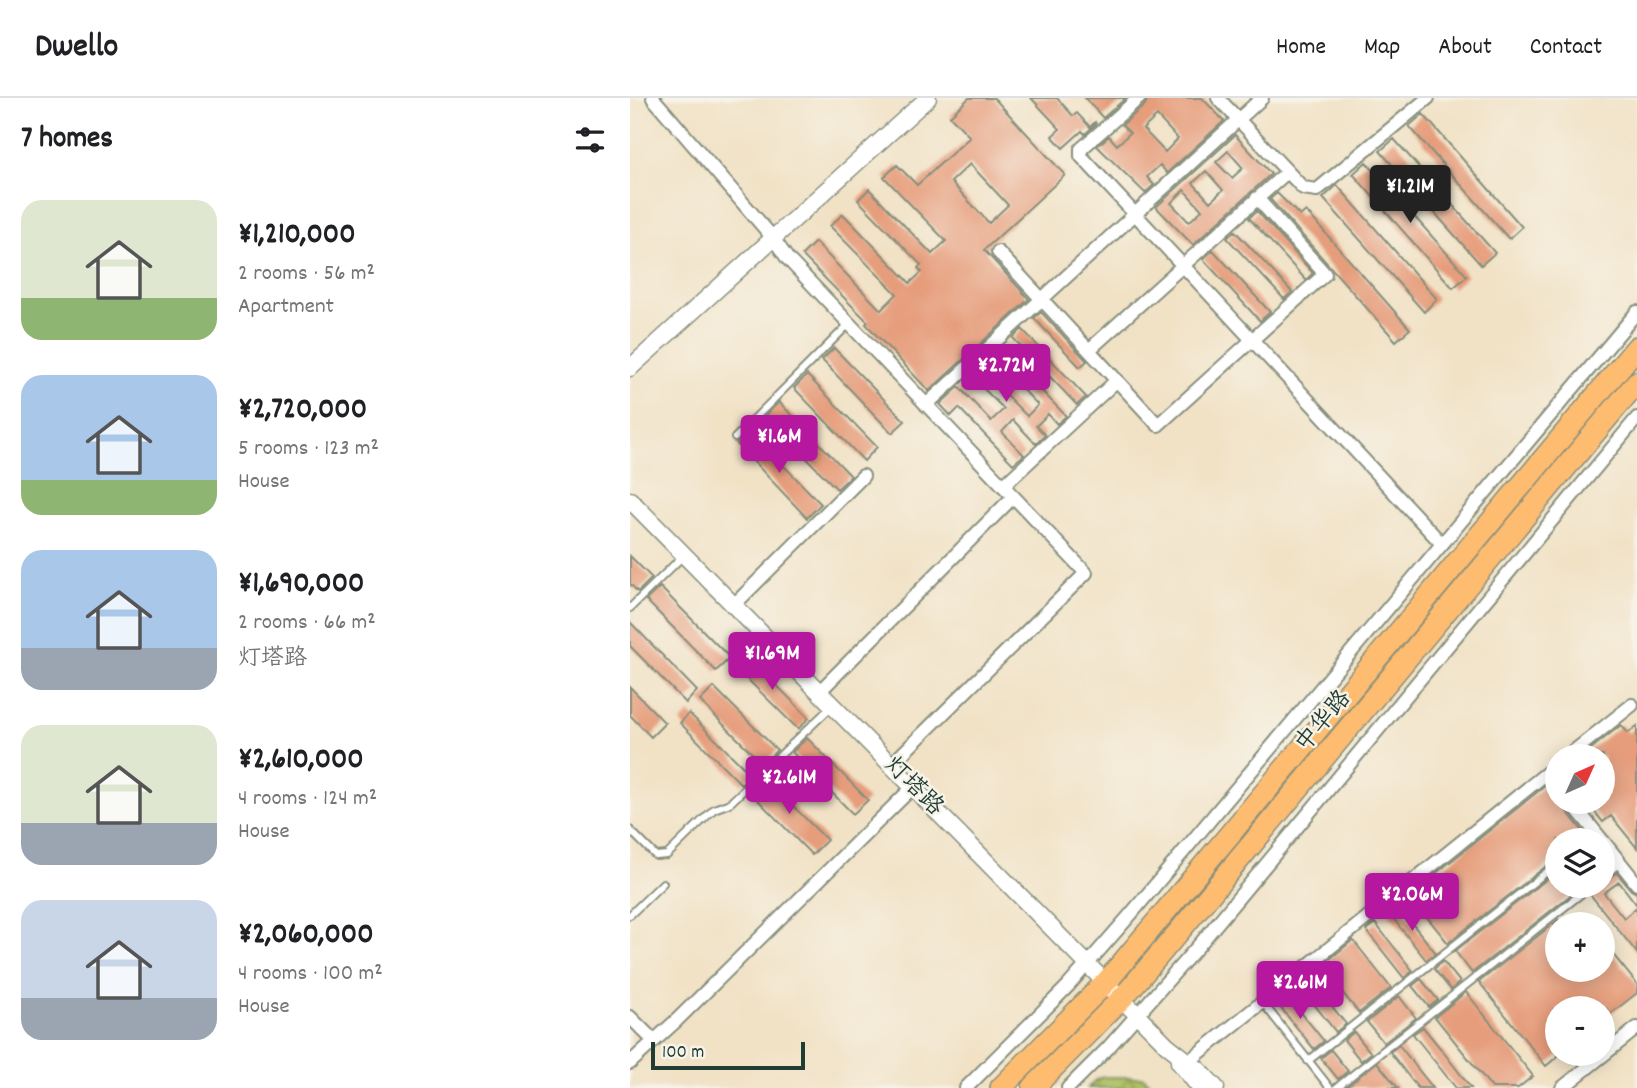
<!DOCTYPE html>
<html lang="en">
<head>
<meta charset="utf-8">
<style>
	body { margin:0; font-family:Dekko,"LXGW WenKai TC",sans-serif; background:#f6f6f6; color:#202124; height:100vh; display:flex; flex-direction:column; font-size:26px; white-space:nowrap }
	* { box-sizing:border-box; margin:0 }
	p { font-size:23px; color:#757577 }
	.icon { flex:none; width:38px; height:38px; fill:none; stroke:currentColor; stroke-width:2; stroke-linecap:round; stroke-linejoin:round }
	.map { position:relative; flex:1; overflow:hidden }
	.panel { display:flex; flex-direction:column; background:#fff; width:630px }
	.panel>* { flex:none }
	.needle { width:46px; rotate:45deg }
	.tools { position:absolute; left:915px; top:646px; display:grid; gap:14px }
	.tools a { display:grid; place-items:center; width:70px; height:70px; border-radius:50%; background:#fff; box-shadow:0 4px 18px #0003; font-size:35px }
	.scale { position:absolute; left:21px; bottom:18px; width:154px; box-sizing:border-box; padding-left:7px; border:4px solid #1f3d34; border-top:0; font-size:19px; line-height:24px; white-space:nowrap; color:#1f3d34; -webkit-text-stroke:5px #f7f3e8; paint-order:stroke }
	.price { position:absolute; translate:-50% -60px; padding:0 16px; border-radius:7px; background:#b5179e; color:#fff; font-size:23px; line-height:46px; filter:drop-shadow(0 2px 4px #0008) }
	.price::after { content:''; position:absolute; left:50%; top:42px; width:21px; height:16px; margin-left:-10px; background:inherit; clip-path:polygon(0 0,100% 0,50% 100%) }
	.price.active { background:#222; color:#fff }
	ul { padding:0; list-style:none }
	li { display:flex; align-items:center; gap:21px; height:175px; padding:0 21px }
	li span { display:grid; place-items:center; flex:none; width:196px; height:140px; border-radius:21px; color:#555 }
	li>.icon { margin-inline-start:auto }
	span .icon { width:84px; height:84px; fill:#fffc; stroke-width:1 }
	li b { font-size:30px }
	h2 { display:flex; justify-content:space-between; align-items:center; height:84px; padding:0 21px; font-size:30px }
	header { display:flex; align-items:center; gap:42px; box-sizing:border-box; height:98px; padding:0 35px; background:#fff; border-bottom:2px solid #e0e0e0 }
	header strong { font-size:33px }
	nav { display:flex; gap:38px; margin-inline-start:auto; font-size:24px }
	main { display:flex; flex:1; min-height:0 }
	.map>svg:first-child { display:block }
	.park { fill:url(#park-crowns); stroke:#667e4c; stroke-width:2 }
	.building { fill:#e69d7b; fill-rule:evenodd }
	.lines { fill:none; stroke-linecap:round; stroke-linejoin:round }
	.service-casing { stroke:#88907d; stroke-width:10 }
	.minor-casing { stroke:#88907d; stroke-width:16 }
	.tertiary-casing { stroke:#88907d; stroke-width:19 }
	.trunk-casing { stroke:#88907d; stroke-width:24 }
	.service { stroke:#fff; stroke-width:6 }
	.minor { stroke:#fff; stroke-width:12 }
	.tertiary { stroke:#fff; stroke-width:16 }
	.trunk { stroke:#febc70; stroke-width:21 }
	.labels { text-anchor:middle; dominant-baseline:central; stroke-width:5; stroke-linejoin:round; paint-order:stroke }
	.street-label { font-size:24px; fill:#1f3d34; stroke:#f7f3e8 }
</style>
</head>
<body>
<header>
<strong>Dwello</strong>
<nav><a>Home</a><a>Map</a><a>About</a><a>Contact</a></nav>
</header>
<main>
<section class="panel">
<h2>7 homes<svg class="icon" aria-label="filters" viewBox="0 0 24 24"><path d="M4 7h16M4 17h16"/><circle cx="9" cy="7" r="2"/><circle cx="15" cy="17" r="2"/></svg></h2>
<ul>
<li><span style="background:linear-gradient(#dfe7d0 70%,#8fb573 0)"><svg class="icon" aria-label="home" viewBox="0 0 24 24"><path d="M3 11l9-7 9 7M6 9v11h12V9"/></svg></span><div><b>¥1,210,000</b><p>2 rooms · 56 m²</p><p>Apartment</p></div></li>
<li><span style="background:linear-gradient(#a9c7e8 75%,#8fb573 0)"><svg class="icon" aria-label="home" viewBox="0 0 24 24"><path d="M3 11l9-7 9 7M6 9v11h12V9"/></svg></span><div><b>¥2,720,000</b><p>5 rooms · 123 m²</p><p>House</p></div></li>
<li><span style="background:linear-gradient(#a9c7e8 70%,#9aa5b1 0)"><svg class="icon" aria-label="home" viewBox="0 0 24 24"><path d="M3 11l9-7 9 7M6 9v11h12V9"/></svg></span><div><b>¥1,690,000</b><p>2 rooms · 66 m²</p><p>灯塔路</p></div></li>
<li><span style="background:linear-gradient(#dfe7d0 70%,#9aa5b1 0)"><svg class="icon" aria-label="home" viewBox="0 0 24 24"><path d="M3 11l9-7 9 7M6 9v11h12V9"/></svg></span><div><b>¥2,610,000</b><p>4 rooms · 124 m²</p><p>House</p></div></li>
<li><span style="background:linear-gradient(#c9d6e8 70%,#9aa5b1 0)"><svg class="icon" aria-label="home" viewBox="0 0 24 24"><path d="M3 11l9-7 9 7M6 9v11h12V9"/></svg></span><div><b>¥2,060,000</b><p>4 rooms · 100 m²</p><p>House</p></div></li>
</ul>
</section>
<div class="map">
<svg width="1007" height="990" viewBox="0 0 1007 990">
	<defs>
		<pattern id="park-crowns" width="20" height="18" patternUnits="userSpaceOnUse" patternTransform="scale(1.75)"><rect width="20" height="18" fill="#adbf63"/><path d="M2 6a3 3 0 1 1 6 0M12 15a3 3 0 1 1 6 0" fill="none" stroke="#8c9c52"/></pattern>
	</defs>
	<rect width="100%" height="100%" fill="#f7f3e8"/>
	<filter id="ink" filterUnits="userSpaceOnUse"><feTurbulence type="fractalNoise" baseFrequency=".0143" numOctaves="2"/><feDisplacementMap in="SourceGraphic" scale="14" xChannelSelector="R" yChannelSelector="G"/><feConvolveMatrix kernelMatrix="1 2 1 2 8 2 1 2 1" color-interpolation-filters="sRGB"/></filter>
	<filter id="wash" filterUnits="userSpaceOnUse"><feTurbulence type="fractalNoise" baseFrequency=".00686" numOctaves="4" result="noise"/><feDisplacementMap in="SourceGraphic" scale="28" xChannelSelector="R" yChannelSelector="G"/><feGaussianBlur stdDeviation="1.57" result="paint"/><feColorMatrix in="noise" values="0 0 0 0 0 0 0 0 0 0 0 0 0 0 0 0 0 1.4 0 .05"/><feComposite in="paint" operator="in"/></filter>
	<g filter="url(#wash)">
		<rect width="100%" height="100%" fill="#f1e2c6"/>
		<!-- park -->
		<path class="park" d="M474 979H513L526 990H458L467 981Z"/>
		<g id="blocks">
			<!-- building -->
			<path class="building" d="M339 0H364L435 77 354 152 399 201 299 293 236 226 238 224 172 157 185 144 251 212 267 196 200 128 213 116 280 185 292 174 288 170 291 167 228 102 239 91 302 156 316 143 254 79 267 67 287 87 340 39 320 18ZM340 66 378 107 359 125 321 84Z
				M401 0H427L443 18 447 15 460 29 465 24 466 26 455 36 452 33 433 50 422 38 430 31Z
				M455 0H496L473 20Z
				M518 0H572L594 23 537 75 530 67 517 79 524 87 515 95 467 48 479 38 487 47 500 35 492 27 515 7ZM527 18 548 41 535 54 513 31Z
				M793 16 892 129 879 141 779 28Z
				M605 37 641 76 563 147 526 109ZM598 53 613 70 602 80 586 64ZM576 73 593 92 580 104 563 85ZM554 92 572 112 559 124 541 105Z
				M764 41 865 155 851 167 750 53Z
				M736 64 837 178 823 190 723 76Z
				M707 87 807 201 794 214 693 100Z
				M647 95 670 118 676 113 780 231 766 243 640 101Z
				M627 113 683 175 676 182 619 120Z
				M605 133 662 194 654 201 597 140Z
				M583 152 640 214 630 223 573 161Z
				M411 214 457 263 450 269 404 220Z
				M392 231 456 299 447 307 383 240Z
				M204 250 275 323 262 335 192 262Z
				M371 251 436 318 427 326 418 316 406 328 415 337 406 346 383 322 372 334 394 357 383 366 329 310 321 318 310 306 329 289 361 323 374 311 341 278ZM373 271 408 307 397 318 361 282Z
				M177 277 247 349 234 363 164 290Z
				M149 304 221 378 207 391 135 318Z
				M120 333 191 406 177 420 107 346Z
				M0 458 22 480 8 494 0 486Z
				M30 489 100 560 86 573 16 502Z
				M0 524 67 593 56 605 0 548Z
				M117 557 179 620 168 631 105 569Z
				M0 589 35 625 21 639 0 617Z
				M84 589 147 652 133 666 70 603Z
				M59 615 121 677 111 686 50 625Z
				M991 627 998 635 1007 628V750L981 718 973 724 957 704H973V658H952Z
				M177 640 238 702 223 716 162 654Z
				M135 680 197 742 182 757 120 694Z
				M916 687 955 736 951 742H928V759L818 845 779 797Z
				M987 775 1001 792 1007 795V807L989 784 974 795 994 820 1007 809V855L960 796 967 788H973V784Z
				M922 777 928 788H952L842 875 825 853Z
				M767 807 806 855 796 862 758 814Z
				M928 822V872H973V844L1007 886V895L980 916 975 910H928V958L916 968 849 884Z
				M745 825 783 873 774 880 736 832Z
				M723 842 761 890 729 915 691 868Z
				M813 863 830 884 821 892 804 871Z
				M678 878 716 926 706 934 668 886Z
				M791 881 808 902 799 909 782 888Z
				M836 894 903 978 888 990H862L805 919Z
				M656 896 694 943 684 951 646 904Z
				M769 898 786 920 754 945 737 924Z
				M793 929 811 951 841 990H826L806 965 783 936Z
				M724 934 741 955 731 963 714 942Z
				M769 947 787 970 803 990H788L783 984 760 954Z
				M701 952 718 973 708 981 691 960Z
				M747 964 768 990 716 989Z"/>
		</g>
	</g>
	<g filter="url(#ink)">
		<use href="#blocks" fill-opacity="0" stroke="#88907d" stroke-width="2"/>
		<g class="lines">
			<defs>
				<path id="service" d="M105 340 219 226
					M0 510 54 457
					M0 732 26 758 37 757 84 711 100 705 201 609
					M957 742 966 735
					M973 778 990 765
					M0 817 33 785
					M633 905 700 990
					M678 963 928 765
					M706 990 961 788"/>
				<path id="minor" d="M23 0 143 140 157 160 456 475 261 667
					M509 0 451 51V58L812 446
					M588 0 673 90 687 92 798 0
					M368 154 528 327 695 176 627 100
					M459 252 657 74
					M296 307 632 0
					M373 388 487 282
					M104 507 233 378
					M189 594 383 399
					M938 658 1002 607
					M918 674 928 687
					M941 704 972 742
					M973 743 1007 786
					M0 919 24 943
					M558 964 928 666
					M0 965 47 922 283 689
					M336 990 438 888 501 816 1007 214
					M438 990 477 951 570 846 1007 320
					M932 990 1007 930"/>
				<path id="tertiary" d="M0 270 298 0
					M0 402 537 947 569 972 586 990
					M549 964 570 990"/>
				<path id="trunk" d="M371 990 478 882 1007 249
					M403 990 495 897 552 830 1007 284"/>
			</defs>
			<!-- service casing -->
			<use href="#service" class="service-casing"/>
			<!-- minor casing -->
			<use href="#minor" class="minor-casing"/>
			<!-- tertiary casing -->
			<use href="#tertiary" class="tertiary-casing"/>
			<!-- trunk casing -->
			<use href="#trunk" class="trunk-casing"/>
			<!-- service -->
			<use href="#service" class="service"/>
			<!-- minor -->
			<use href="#minor" class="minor"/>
			<!-- tertiary -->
			<use href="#tertiary" class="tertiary"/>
			<!-- trunk -->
			<use href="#trunk" class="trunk"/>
		</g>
	</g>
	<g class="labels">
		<!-- street labels -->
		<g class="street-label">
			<text transform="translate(694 624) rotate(-50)">中华路</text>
			<text transform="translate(283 689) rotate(45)">灯塔路</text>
		</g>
	</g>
</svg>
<div class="tools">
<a><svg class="needle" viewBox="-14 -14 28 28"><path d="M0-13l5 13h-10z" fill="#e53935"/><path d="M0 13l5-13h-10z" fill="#757577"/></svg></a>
<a><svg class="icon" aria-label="layers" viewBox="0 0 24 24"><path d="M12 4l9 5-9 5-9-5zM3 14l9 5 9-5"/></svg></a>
<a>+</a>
<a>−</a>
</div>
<div class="scale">100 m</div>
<b class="price active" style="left:780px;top:127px">¥1.21M</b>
<b class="price" style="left:376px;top:306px">¥2.72M</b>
<b class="price" style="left:149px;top:377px">¥1.6M</b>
<b class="price" style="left:142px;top:594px">¥1.69M</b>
<b class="price" style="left:159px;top:718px">¥2.61M</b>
<b class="price" style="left:782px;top:835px">¥2.06M</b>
<b class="price" style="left:670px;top:923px">¥2.61M</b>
</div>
</main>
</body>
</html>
